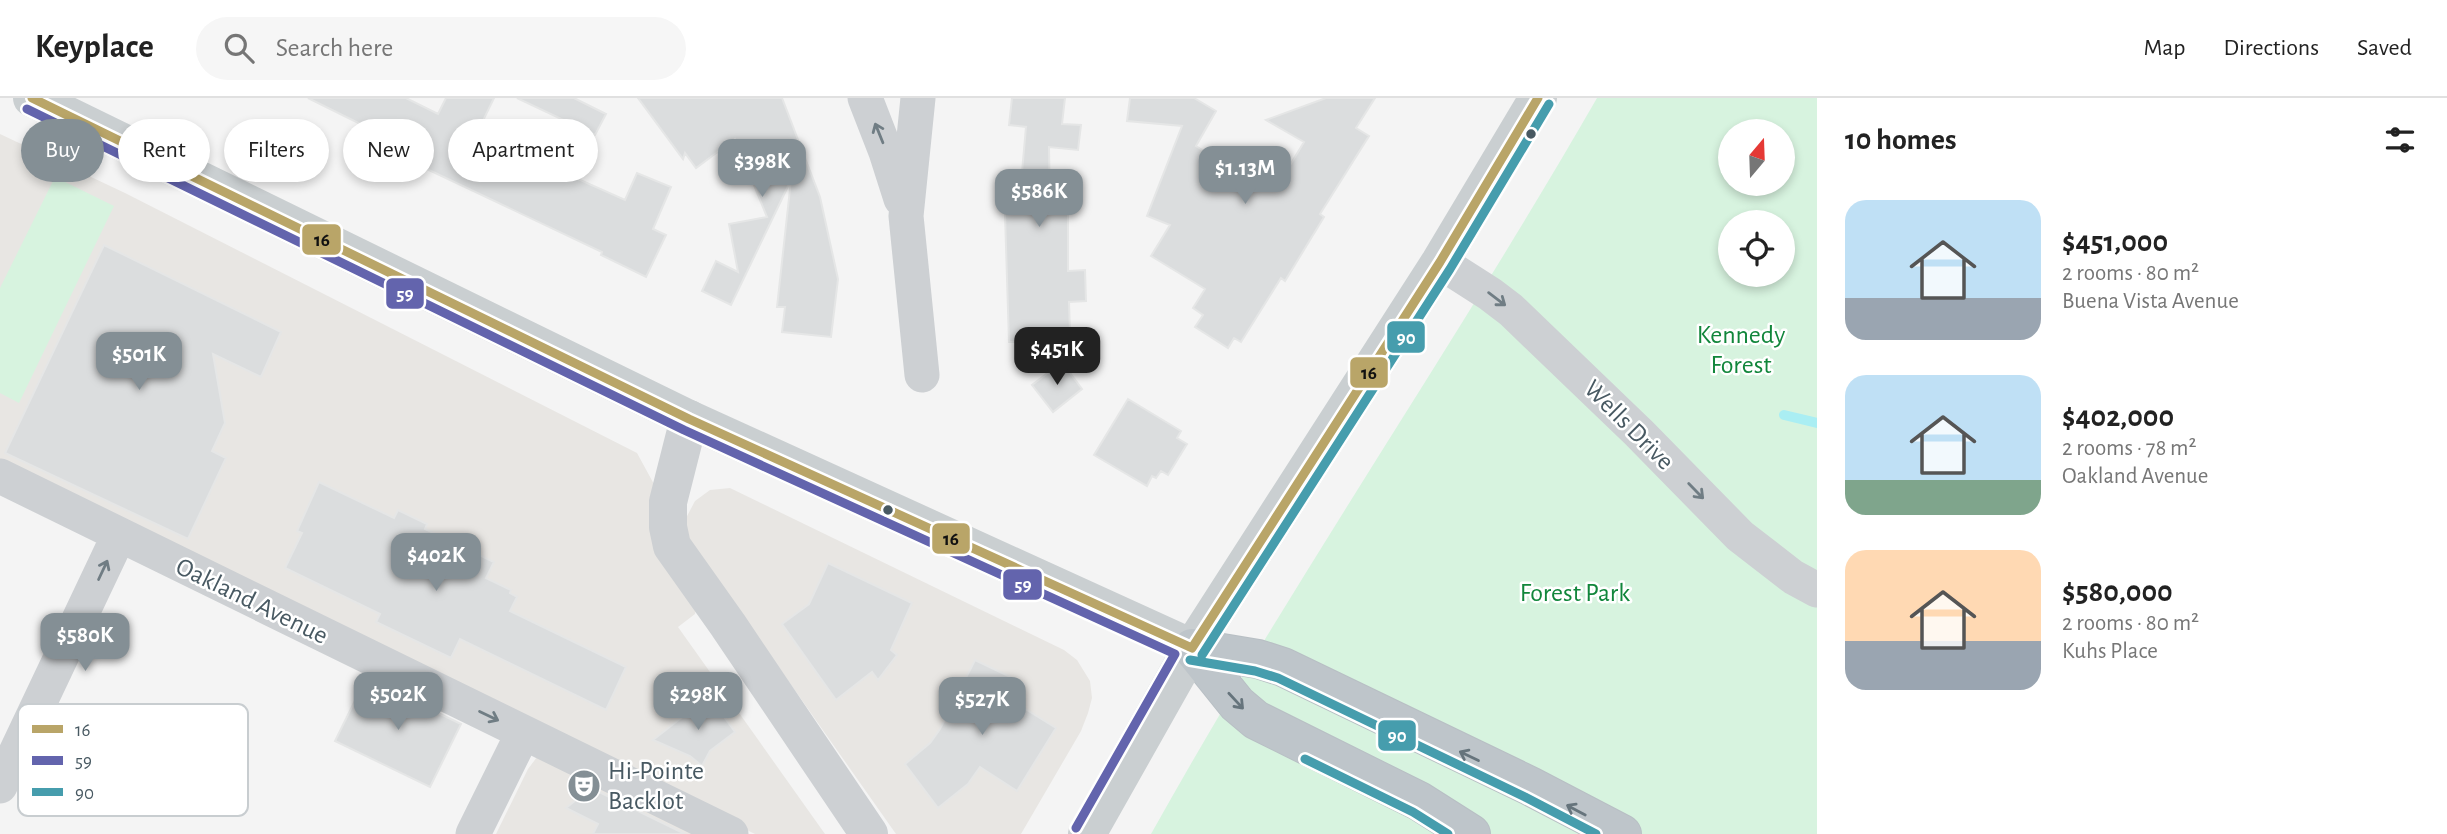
<!DOCTYPE html>
<html lang="en">
<head>
<meta charset="utf-8">
<style>
	body { margin:0; font-family:"Alegreya Sans",sans-serif; background:#f6f6f6; color:#222; height:100vh; display:flex; flex-direction:column; font-size:26px; white-space:nowrap }
	* { box-sizing:border-box; margin:0 }
	p { font-size:23px; color:#767676 }
	.icon { flex:none; width:38px; height:38px; fill:none; stroke:currentColor; stroke-width:2; stroke-linecap:round; stroke-linejoin:round }
	.map { position:relative; flex:1; overflow:hidden }
	.panel { display:flex; flex-direction:column; background:#fff; width:630px }
	.panel>* { flex:none }
	.top-card { position:absolute; left:21px; top:21px; width:665px; height:63px; display:flex; gap:14px }
	.needle { width:46px; rotate:19deg }
	.controls { position:absolute; left:1718px; top:21px; display:grid; gap:14px }
	.controls a { display:grid; place-items:center; width:77px; height:77px; border-radius:50%; background:#fff; box-shadow:0 4px 10px #0003; font-size:35px }
	.price { position:absolute; translate:-50% -60px; padding:0 16px; border-radius:14px; background:#848f95; color:#fff; font-size:23px; line-height:46px; filter:drop-shadow(0 2px 4px #0008) }
	.price::after { content:''; position:absolute; left:50%; top:42px; width:21px; height:16px; margin-left:-10px; background:inherit; clip-path:polygon(0 0,100% 0,50% 100%) }
	.price.active { background:#222; color:#fff }
	ul { padding:0; list-style:none }
	li { display:flex; align-items:center; gap:21px; height:175px; padding:0 28px }
	li span { display:grid; place-items:center; flex:none; width:196px; height:140px; border-radius:21px; color:#555 }
	li>.icon { margin-inline-start:auto }
	span .icon { width:84px; height:84px; fill:#fffc; stroke-width:1 }
	li b { font-size:30px }
	h2 { display:flex; justify-content:space-between; align-items:center; height:84px; padding:0 28px; font-size:30px }
	.chip { padding:0 24px; border-radius:32px; background:#fff; box-shadow:0 4px 10px #0003; font-size:24px; line-height:63px }
	.chip.active { background:#848f95; color:#fff }
	header { display:flex; align-items:center; gap:42px; box-sizing:border-box; height:98px; padding:0 35px; background:#fff; border-bottom:2px solid #e0e0e0 }
	header strong { font-size:33px }
	nav { display:flex; gap:38px; margin-inline-start:auto; font-size:24px }
	.search { width:490px; height:63px; background:#f6f6f6; display:flex; align-items:center; gap:18px; box-sizing:border-box; padding:0 24px; border-radius:38px; color:#767676; font-size:26px }
	main { display:flex; flex:1; min-height:0 }
	.map>svg:first-child { display:block }
	.commercial { fill:#e8e6e3 }
	.green { fill:#d7f3df; fill-rule:evenodd }
	.lines { fill:none; stroke-linecap:round; stroke-linejoin:round }
	.stream { stroke:#aaeef3; stroke-width:10 }
	.building { fill:#dbddde; stroke:#e5e6e6; stroke-width:2 }
	.motorway-casing { stroke:#b8bfc4; stroke-width:40 }
	.minor { stroke:#cdd0d3; stroke-width:35 }
	.tertiary { stroke:#cdd0d3; stroke-width:38 }
	.primary { stroke:#cacfd1; stroke-width:38 }
	.motorway { stroke:#bec5ca; stroke-width:38 }
	.bus-1-casing { stroke:#fff; stroke-width:14 }
	.bus-2-casing { stroke:#fff; stroke-width:14 }
	.bus-3-casing { stroke:#fff; stroke-width:14 }
	.bus-1 { stroke:#b9a568; stroke-width:9 }
	.bus-2 { stroke:#6364ad; stroke-width:9 }
	.bus-3 { stroke:#469dad; stroke-width:9 }
	.oneway { stroke:#707d84 }
	.oneway2 { stroke:#66747c }
	.bus-dot { fill:#485962; stroke:#fff; stroke-width:2.5 }
	.labels { text-anchor:middle; dominant-baseline:central; stroke-width:5; stroke-linejoin:round; paint-order:stroke }
	.park-label { font-size:26px; fill:#11863b; stroke:#fff }
	.street-label { font-size:26px; fill:#485962; stroke:#fff }
	.poi-label { font-size:26px; fill:#485962; stroke:#fff; text-anchor:start }
	.key { fill:#fff; stroke:#c8cdd0; stroke-width:2 }
	.key-label { font-size:19px; fill:#485962 }
	.line-badge { stroke:#fff; stroke-width:2.5 }
	.badge-label { font-size:19px; text-anchor:middle; font-weight:bold; fill:#fff }
	.pale-badge-label { font-size:19px; text-anchor:middle; font-weight:bold; fill:#111 }
</style>
</head>
<body>
<header>
<strong>Keyplace</strong>
<div class="search"><svg class="icon" aria-label="search" viewBox="0 0 24 24"><circle cx="10" cy="10" r="6"/><path d="M15 15l6 6"/></svg>Search here</div>
<nav><a>Map</a><a>Directions</a><a>Saved</a></nav>
</header>
<main>
<div class="map">
<svg width="1817" height="736" viewBox="0 0 1817 736">
	<rect width="100%" height="100%" fill="#f4f4f4"/>
	<!-- commercial -->
	<path class="commercial" d="M0 36 125 95 637 355 655 388 697 505 695 516 678 529 825 736H755L0 367Z
		M730 390 1064 552 1077 562 1090 583 1092 600 1088 615 1081 633 1021 736H896L687 439 685 422 695 403 710 392Z
		M537 659 710 736H496L528 671Z"/>
	<!-- green -->
	<path class="green" d="M1597 0H1817V736H1151C1291 485 1454 249 1597 0ZM1731 33H1783V86H1731ZM1731 124H1783V177H1731Z
		M55 79 114 108 19 305 0 295V190Z"/>
	<g class="lines">
		<!-- stream -->
		<path class="stream" d="M1784 317 1817 325"/>
	</g>
	<!-- building -->
	<path class="building" d="M308 0H406L438 16 446 0H494L477 35 557 74 558 72 625 102 637 75 671 89 653 131 666 137 646 179 601 157 602 154 414 65 419 55Z
		M517 0H574L606 16 595 37Z
		M638 0H782L820 99 838 181 831 239 782 234 785 209H777L791 82 731 207 702 193 716 163 738 174 729 126 767 119 735 41 696 70 685 55 683 61Z
		M1012 0H1065L1062 26 1081 27 1078 52 1049 49 1050 109H1068V173L1085 172 1086 203 1069 204 1070 235H1040L1047 244H1009L1004 85H1021L1026 29 1009 27Z
		M1130 0H1194L1216 13 1196 48 1263 90 1266 84 1276 90 1304 44 1266 22 1326 0H1375L1356 30 1369 38 1320 116 1324 119 1285 183 1281 180 1241 244 1234 240 1228 250 1195 229 1203 217 1193 210 1205 191 1151 158 1170 127 1147 118 1182 28 1127 23Z
		M104 147 281 234 261 279 213 256 225 325 212 353 226 360 188 441 5 355Z
		M1062 264 1082 291 1053 314 1032 287Z
		M1128 301 1181 333 1177 340 1187 346 1168 377 1161 373 1156 380 1152 378 1147 388 1094 357Z
		M319 384 394 420 398 412 427 426 425 431 494 464 486 480 511 492 510 495 517 499 510 513 626 569 606 612 460 541 451 560 376 524 380 516 285 470 302 435 297 433Z
		M828 465 912 505 891 552 897 557 878 582 872 574 836 602 782 526 809 506Z
		M975 562 1025 586 1016 605 1056 630 1017 693 980 669 968 686 938 710 905 666 930 645 940 631Z
		M366 580 461 626 430 689 335 643Z
		M709 598 735 634 710 653 702 668 690 658 653 642Z
		M591 690 685 736H593L598 726 566 710Z"/>
	<g class="lines">
		<defs>
			<path id="motorway" d="M1192 550 1258 561 1283 569 1530 688 1622 736
				M1192 550 1237 606 1256 622 1419 703 1471 736"/>
		</defs>
		<!-- motorway casing -->
		<use href="#motorway" class="motorway-casing"/>
		<!-- minor -->
		<path class="minor" d="M865 0 886 54 901 101
			M918 0 906 118 922 277
			M1440 164 1490 196 1511 212 1639 335 1740 438 1793 479 1817 492
			M0 378 731 736
			M0 688 119 437
			M473 736 523 635"/>
		<!-- tertiary -->
		<path class="tertiary" d="M689 321 668 404V429L672 448 728 527 869 736"/>
		<!-- primary -->
		<path class="primary" d="M32 0 689 321 1192 550
			M1087 736 1192 550 1440 164 1538 0"/>
		<!-- motorway -->
		<use href="#motorway" class="motorway"/>
		<defs>
			<path id="bus-1" d="M32 0 689 321 1192 550 1440 164 1538 0"/>
			<path id="bus-2" d="M27 11 684 332 1175 556 1076 730"/>
			<path id="bus-3" d="M1202 557 1450 171 1549 6
				M1190 562 1255 573 1278 580 1525 699 1596 736
				M1305 661 1413 714 1448 736"/>
		</defs>
		<!-- bus-1 casing -->
		<use href="#bus-1" class="bus-1-casing"/>
		<!-- bus-2 casing -->
		<use href="#bus-2" class="bus-2-casing"/>
		<!-- bus-3 casing -->
		<use href="#bus-3" class="bus-3-casing"/>
		<!-- bus-1 -->
		<use href="#bus-1" class="bus-1"/>
		<!-- bus-2 -->
		<use href="#bus-2" class="bus-2"/>
		<!-- bus-3 -->
		<use href="#bus-3" class="bus-3"/>
	</g>
	<!-- one-way arrows -->
	<defs><path id="oneway-shaft" d="M-6 0H5M1.5-3L5.5 0L1.5 3" fill="none" stroke-width="1.6" stroke-linecap="round" stroke-linejoin="round" transform="scale(1.75)"/></defs>
	<g class="oneway">
		<use href="#oneway-shaft" transform="translate(879 35) rotate(-112)"/>
		<use href="#oneway-shaft" transform="translate(1497 201) rotate(37)"/>
		<use href="#oneway-shaft" transform="translate(1696 393) rotate(46)"/>
		<use href="#oneway-shaft" transform="translate(103 472) rotate(-65)"/>
		<use href="#oneway-shaft" transform="translate(489 618) rotate(26)"/>
	</g>
	<g class="oneway2">
		<use href="#oneway-shaft" transform="translate(1236 603) rotate(47)"/>
		<use href="#oneway-shaft" transform="translate(1469 658) rotate(-154)"/>
		<use href="#oneway-shaft" transform="translate(1576 712) rotate(-152)"/>
	</g>
	<!-- icons -->
	<defs>
		<symbol id="theatre-disc" viewBox="-11 -11 22 22"><circle r="9.5" fill="#848f95" stroke="#fff"/><path d="M-5-5.5Q0-4 5-5.5V0Q5 5 0 6Q-5 5-5 0ZM-3.3-2.5H-1v1.5H-3.3ZM1-2.5H3.3v1.5H1ZM-2.8 1Q0 5.5 2.8 1Z" fill="#fff"/></symbol>
	</defs>
	<g fill-rule="evenodd">
		<use href="#theatre-disc" x="565" y="669" width="38" height="38"/>
	</g>
	<!-- markers -->
	<g class="bus-dot">
		<circle cx="1531" cy="36" r="6"/>
		<circle cx="888" cy="412" r="6"/>
	</g>
	<g class="labels">
		<!-- park labels -->
		<g class="park-label">
			<text x="1741" y="237">Kennedy<tspan x="1741" dy="30">Forest</tspan></text>
			<text x="1575" y="495">Forest Park</text>
		</g>
		<!-- street labels -->
		<g class="street-label">
			<text transform="translate(1629 327) rotate(45)">Wells Drive</text>
			<text transform="translate(252 503) rotate(26)">Oakland Avenue</text>
		</g>
		<!-- poi labels -->
		<g class="poi-label">
			<text x="608" y="673">Hi-Pointe<tspan x="608" dy="30">Backlot</tspan></text>
		</g>
	</g>
	<!-- legend -->
	<rect x="18" y="606" width="230" height="112" rx="10" class="key"/>
	<rect x="32" y="627" width="31" height="8" fill="#b9a568"/>
	<rect x="32" y="658" width="31" height="9" fill="#6364ad"/>
	<rect x="32" y="690" width="31" height="8" fill="#469dad"/>
	<g class="key-label">
		<text x="75" y="638">16</text>
		<text x="75" y="669">59</text>
		<text x="75" y="701">90</text>
	</g>
	<g class="line-badge">
		<rect x="301" y="125" width="41" height="33" rx="7" fill="#b9a568"/>
		<rect x="385" y="179" width="40" height="33" rx="7" fill="#6364ad"/>
		<rect x="1386" y="222" width="40" height="34" rx="7" fill="#469dad"/>
		<rect x="1349" y="258" width="40" height="33" rx="7" fill="#b9a568"/>
		<rect x="931" y="424" width="40" height="33" rx="7" fill="#b9a568"/>
		<rect x="1002" y="470" width="41" height="33" rx="7" fill="#6364ad"/>
		<rect x="1377" y="621" width="40" height="33" rx="7" fill="#469dad"/>
	</g>
	<g class="badge-label">
		<text x="405" y="202">59</text>
		<text x="1406" y="246">90</text>
		<text x="1023" y="493">59</text>
		<text x="1397" y="644">90</text>
	</g>
	<g class="pale-badge-label">
		<text x="322" y="148">16</text>
		<text x="1369" y="281">16</text>
		<text x="951" y="447">16</text>
	</g>
</svg>
<div class="controls">
<a><svg class="needle" viewBox="-14 -14 28 28"><path d="M0-13l5 13h-10z" fill="#e53935"/><path d="M0 13l5-13h-10z" fill="#767676"/></svg></a>
<a><svg class="icon" aria-label="locate" viewBox="0 0 24 24"><circle cx="12" cy="12" r="6"/><path d="M12 2v4M12 18v4M2 12h4M18 12h4"/></svg></a>
</div>
<b class="price" style="left:762px;top:101px">$398K</b>
<b class="price" style="left:1245px;top:108px">$1.13M</b>
<b class="price" style="left:1039px;top:131px">$586K</b>
<b class="price active" style="left:1057px;top:289px">$451K</b>
<b class="price" style="left:139px;top:294px">$501K</b>
<b class="price" style="left:436px;top:495px">$402K</b>
<b class="price" style="left:85px;top:575px">$580K</b>
<b class="price" style="left:398px;top:634px">$502K</b>
<b class="price" style="left:698px;top:634px">$298K</b>
<b class="price" style="left:982px;top:639px">$527K</b>
<div class="top-card">
<a class="chip active">Buy</a>
<a class="chip">Rent</a>
<a class="chip">Filters</a>
<a class="chip">New</a>
<a class="chip">Apartment</a>
</div>
</div>
<section class="panel">
<h2>10 homes<svg class="icon" aria-label="filters" viewBox="0 0 24 24"><path d="M4 7h16M4 17h16"/><circle cx="9" cy="7" r="2"/><circle cx="15" cy="17" r="2"/></svg></h2>
<ul>
<li><span style="background:linear-gradient(#bfe0f5 70%,#9aa5b1 0)"><svg class="icon" aria-label="home" viewBox="0 0 24 24"><path d="M3 11l9-7 9 7M6 9v11h12V9"/></svg></span><div><b>$451,000</b><p>2 rooms · 80 m²</p><p>Buena Vista Avenue</p></div></li>
<li><span style="background:linear-gradient(#bfe0f5 75%,#7fa58c 0)"><svg class="icon" aria-label="home" viewBox="0 0 24 24"><path d="M3 11l9-7 9 7M6 9v11h12V9"/></svg></span><div><b>$402,000</b><p>2 rooms · 78 m²</p><p>Oakland Avenue</p></div></li>
<li><span style="background:linear-gradient(#ffd9b3 65%,#9aa5b1 0)"><svg class="icon" aria-label="home" viewBox="0 0 24 24"><path d="M3 11l9-7 9 7M6 9v11h12V9"/></svg></span><div><b>$580,000</b><p>2 rooms · 80 m²</p><p>Kuhs Place</p></div></li>
</ul>
</section>
</main>
</body>
</html>
